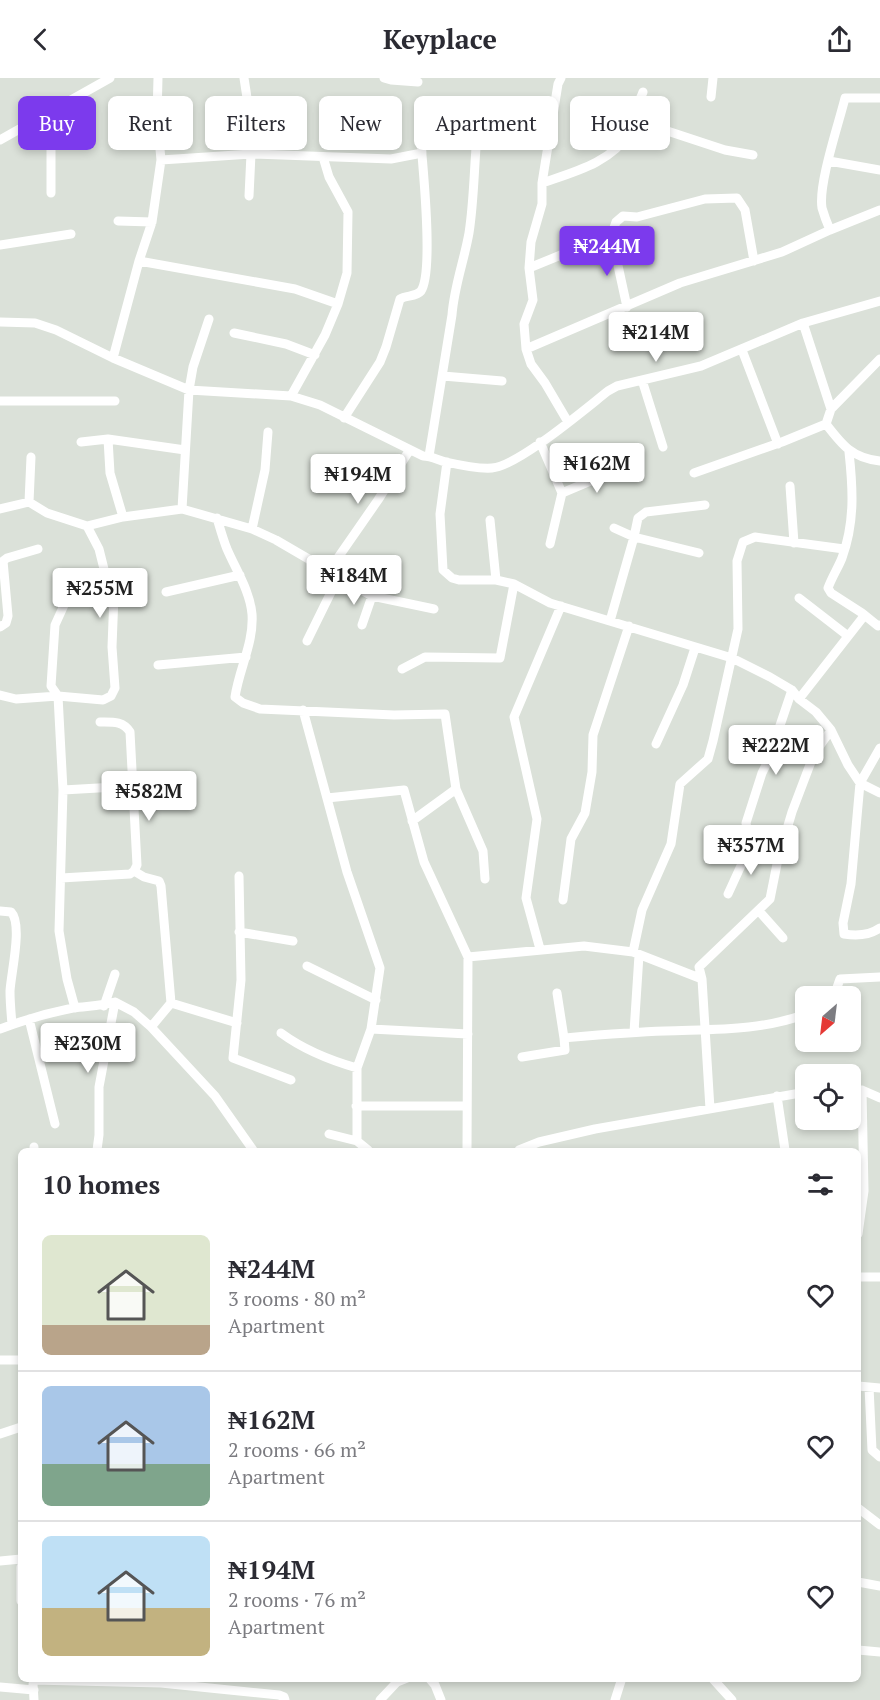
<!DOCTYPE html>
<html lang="en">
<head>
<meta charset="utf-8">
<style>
	body { margin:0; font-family:"PT Serif",serif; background:#f2f2f3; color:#2b2b33; height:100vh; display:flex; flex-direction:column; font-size:22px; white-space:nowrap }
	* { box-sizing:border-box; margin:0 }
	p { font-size:20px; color:#7c7c81 }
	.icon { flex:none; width:33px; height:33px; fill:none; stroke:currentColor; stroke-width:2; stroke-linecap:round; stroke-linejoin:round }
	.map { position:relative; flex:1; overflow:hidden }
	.panel { position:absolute; left:18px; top:1070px; width:843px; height:534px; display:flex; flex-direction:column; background:#fff; border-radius:9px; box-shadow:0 3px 9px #0003 }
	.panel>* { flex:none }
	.top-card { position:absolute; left:18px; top:18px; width:844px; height:54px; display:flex; gap:12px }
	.needle { width:39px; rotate:208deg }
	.buttons { position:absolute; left:795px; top:908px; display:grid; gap:12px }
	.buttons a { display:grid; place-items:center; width:66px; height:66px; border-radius:9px; background:#fff; box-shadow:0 3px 9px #0003; font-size:30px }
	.price { position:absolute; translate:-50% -51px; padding:0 14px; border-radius:6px; background:#fff; color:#222; font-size:20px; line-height:39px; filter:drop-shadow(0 2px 3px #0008) }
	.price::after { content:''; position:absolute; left:50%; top:36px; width:18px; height:14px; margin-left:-9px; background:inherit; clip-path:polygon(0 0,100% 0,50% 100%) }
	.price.current { background:#7c3aed; color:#fff }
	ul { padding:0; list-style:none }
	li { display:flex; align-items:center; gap:18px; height:150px; padding:0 24px }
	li+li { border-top:2px solid #e1e1e2 }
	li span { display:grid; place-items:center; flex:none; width:168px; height:120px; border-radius:9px; color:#555 }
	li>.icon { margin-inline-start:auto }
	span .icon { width:72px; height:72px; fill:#fffc; stroke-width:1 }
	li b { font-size:26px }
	h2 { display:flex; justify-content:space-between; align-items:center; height:72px; padding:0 24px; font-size:26px }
	.tag { padding:0 21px; border-radius:9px; background:#fff; box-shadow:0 3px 9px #0003; font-size:21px; line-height:54px }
	.tag.current { background:#7c3aed; color:#fff }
	header { display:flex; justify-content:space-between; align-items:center; height:78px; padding:0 24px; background:#fff; font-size:27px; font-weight:800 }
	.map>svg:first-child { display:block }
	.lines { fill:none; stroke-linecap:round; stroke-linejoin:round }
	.minor { stroke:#fff; stroke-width:9 }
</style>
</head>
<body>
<header><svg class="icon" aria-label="back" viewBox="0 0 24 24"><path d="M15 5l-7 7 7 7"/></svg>Keyplace<svg class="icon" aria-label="share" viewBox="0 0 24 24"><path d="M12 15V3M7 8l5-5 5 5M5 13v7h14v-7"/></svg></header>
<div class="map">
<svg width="880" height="1622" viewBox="0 0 880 1622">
	<rect width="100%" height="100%" fill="#dbe1d9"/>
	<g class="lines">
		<!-- minor -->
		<path class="minor" d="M244 0 251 46 255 49 299 48
			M384 0 391 2 418 4
			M561 0 558 6 542 105V126L531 164 529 190 533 222 524 246 526 271 531 286 545 305 568 344
			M711 19 713 0
			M46 36 51 56V115
			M634 42 725 72 753 77
			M0 62 110 0
			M161 82 251 76 391 81 422 75
			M829 83 880 92
			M542 105C574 94 611 85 630 54 634 47 633 39 636 31 637 26 641 20 643 14
			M249 118 251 76
			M118 143 152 144
			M830 152C827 145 824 137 822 130 818 106 839 45 845 20H880
			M607 162 617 183 627 229
			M0 167 71 156
			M139 183 295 211 338 226
			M529 190 568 174 602 165 611 158 616 144 623 138 637 139 705 121 737 120 745 132 754 183
			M0 244 35 245 56 252 113 280 189 312 291 318 320 327 423 378C431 378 438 382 446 384 459 387 478 391 492 390 518 388 585 331 608 313L617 308 701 288 803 245 880 223
			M803 245 831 331
			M234 255 286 266 315 277
			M526 271 680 205 782 174 830 152 880 132
			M742 272 778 366
			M113 280 139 183 152 144 161 82 157 38 158 0
			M880 281 831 331 826 346C842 367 852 380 880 383
			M443 298 502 303
			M642 302 663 369
			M291 318 325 257 338 226 347 195 348 134 329 99 323 79
			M0 323H115
			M344 340 380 284 386 269 400 221C406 217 416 219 421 213 433 195 424 102 422 77 421 63 423 49 423 35
			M108 361 110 395 123 439
			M81 364 108 361 185 372
			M540 364 562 415 550 466
			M429 378 452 237C454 209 464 183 469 155 474 123 474 90 477 57
			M447 384 440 436 443 492 452 500 459 502H496L514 506 550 525 732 580 770 599 792 612 799 621 816 634 831 652 848 687 860 705 880 715
			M694 395 782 364 826 346
			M790 408 794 465
			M562 415 621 390
			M29 424 31 379
			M0 431 29 424 47 435 87 448 99 471 105 495 114 517 112 569 115 610 111 618 103 622 58 618 16 621 0 617
			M182 431 189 312 193 289 209 241
			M217 440C220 450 223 461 227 471 236 492 250 513 252 536 254 565 239 591 235 619L243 625 260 631 394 637 445 636 456 711 483 773 485 801
			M490 442 496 502
			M87 448 123 439 182 431 252 451 276 462 372 518 434 531
			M614 450 634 459 699 475
			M252 451 265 392 268 354
			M328 494 378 422 409 373
			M166 514 240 497
			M799 520 848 558
			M862 535 878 548 880 547
			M610 543 634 459 638 440 646 434 705 427
			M362 547 372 518
			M0 549 6 545 8 538 3 483 7 480 38 471
			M307 563 338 500
			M158 587 246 579
			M402 591 425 579 500 580 514 506
			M799 621 864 538 862 535 831 515 828 510C832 499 838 490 842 480 855 444 853 411 849 374
			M303 632 347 794 380 890 371 951 357 990V1063
			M656 666 683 607 695 570
			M880 670 860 705 851 806 843 845 844 856C856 858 870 857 880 850
			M63 712 133 708
			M327 720 404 712 424 784 468 879 467 1072
			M412 743 456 711
			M778 781 750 768 746 745 762 695 768 683 792 612
			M134 793 144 799 159 803 161 808 171 925
			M239 798 241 902 233 980 291 1002
			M61 800 130 796 134 793 137 787 130 654C123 643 113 644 100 644
			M728 816 750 768
			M563 822 571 761 585 735 592 694 593 657 629 548
			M0 833 11 834C23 846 11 895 10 913 10 924 11 935 12 946
			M759 833 783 860
			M239 854 293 863
			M540 871 526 820 537 741 514 639 561 528
			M633 874 642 832 671 766 680 706 708 681 713 663 738 551 737 483 743 464 755 459 844 471
			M468 879 584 868 633 874 702 901
			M307 888 376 922
			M557 915 564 960
			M834 918 840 901 880 899
			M104 928 115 896
			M75 930 67 901 59 853 63 712 58 618 51 608 55 547 65 525 79 516 114 517
			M29 941 55 1046
			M151 949 171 925 237 945
			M0 951C24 942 48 935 73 930 87 928 101 928 115 924L134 934 151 949 215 1018 253 1072
			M371 951 468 956
			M634 954 639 877
			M281 955C304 972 329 982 357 990
			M522 979 565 972 564 960C598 957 631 954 665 953 712 951 761 953 806 936
			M850 1012H862L880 1020
			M777 1018 785 1072
			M356 1028H467
			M710 1031 702 901 699 889 770 821 778 781 792 734 814 676 831 652
			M329 1056 357 1063 368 1072
			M34 1069V1072
			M97 1072 99 1057V1009L115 924
			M519 1072 539 1064 595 1051 806 1014
			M858 1156 864 1113 862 1012
			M858 1199H880
			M0 1282H21
			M858 1308 880 1310
			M869 1309 872 1372 880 1379
			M0 1356 21 1349
			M858 1430 880 1447
			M0 1483 21 1481
			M21 1489V1523
			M858 1504 880 1508
			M858 1572 880 1574
			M429 1600 435 1607 441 1622
			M712 1600 732 1622
			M33 1602 161 1605 279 1617 284 1619 285 1622
			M33 1606 34 1622
			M0 1609 34 1612
			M380 1622 397 1604 407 1600
			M615 1622 622 1600"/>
	</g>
</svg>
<div class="buttons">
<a><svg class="needle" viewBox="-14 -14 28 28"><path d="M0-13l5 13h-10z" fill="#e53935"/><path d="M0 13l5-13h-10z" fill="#7c7c81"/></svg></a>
<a><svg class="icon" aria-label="locate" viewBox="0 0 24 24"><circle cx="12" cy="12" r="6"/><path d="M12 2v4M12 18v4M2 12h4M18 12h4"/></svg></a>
</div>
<b class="price current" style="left:607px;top:199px">₦244M</b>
<b class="price" style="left:656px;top:285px">₦214M</b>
<b class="price" style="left:597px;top:416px">₦162M</b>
<b class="price" style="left:358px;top:427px">₦194M</b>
<b class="price" style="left:354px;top:528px">₦184M</b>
<b class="price" style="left:100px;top:541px">₦255M</b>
<b class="price" style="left:776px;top:698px">₦222M</b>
<b class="price" style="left:149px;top:744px">₦582M</b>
<b class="price" style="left:751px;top:798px">₦357M</b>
<b class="price" style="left:88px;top:996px">₦230M</b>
<div class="top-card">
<a class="tag current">Buy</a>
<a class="tag">Rent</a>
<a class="tag">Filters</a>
<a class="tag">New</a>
<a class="tag">Apartment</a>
<a class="tag">House</a>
</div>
<section class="panel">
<h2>10 homes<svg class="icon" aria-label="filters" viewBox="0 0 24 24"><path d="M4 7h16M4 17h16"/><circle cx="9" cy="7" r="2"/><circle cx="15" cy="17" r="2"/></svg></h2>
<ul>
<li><span style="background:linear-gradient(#dfe7d0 75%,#b9a48a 0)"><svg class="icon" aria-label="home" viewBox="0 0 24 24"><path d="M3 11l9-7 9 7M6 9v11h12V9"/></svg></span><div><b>₦244M</b><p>3 rooms · 80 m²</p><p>Apartment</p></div><svg class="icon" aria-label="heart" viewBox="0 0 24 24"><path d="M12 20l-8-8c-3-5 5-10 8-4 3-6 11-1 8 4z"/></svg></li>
<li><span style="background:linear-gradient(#a9c7e8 65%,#7fa58c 0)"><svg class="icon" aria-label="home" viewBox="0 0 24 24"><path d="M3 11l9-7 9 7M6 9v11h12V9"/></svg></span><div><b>₦162M</b><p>2 rooms · 66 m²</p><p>Apartment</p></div><svg class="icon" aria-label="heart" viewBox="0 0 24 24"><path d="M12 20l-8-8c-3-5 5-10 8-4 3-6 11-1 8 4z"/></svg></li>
<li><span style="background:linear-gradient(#bfe0f5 60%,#c2b280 0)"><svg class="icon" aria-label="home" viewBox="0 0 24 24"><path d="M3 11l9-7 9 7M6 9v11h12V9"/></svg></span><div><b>₦194M</b><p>2 rooms · 76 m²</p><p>Apartment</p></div><svg class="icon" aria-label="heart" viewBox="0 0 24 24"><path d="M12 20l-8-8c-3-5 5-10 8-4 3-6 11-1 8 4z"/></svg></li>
</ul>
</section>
</div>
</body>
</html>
